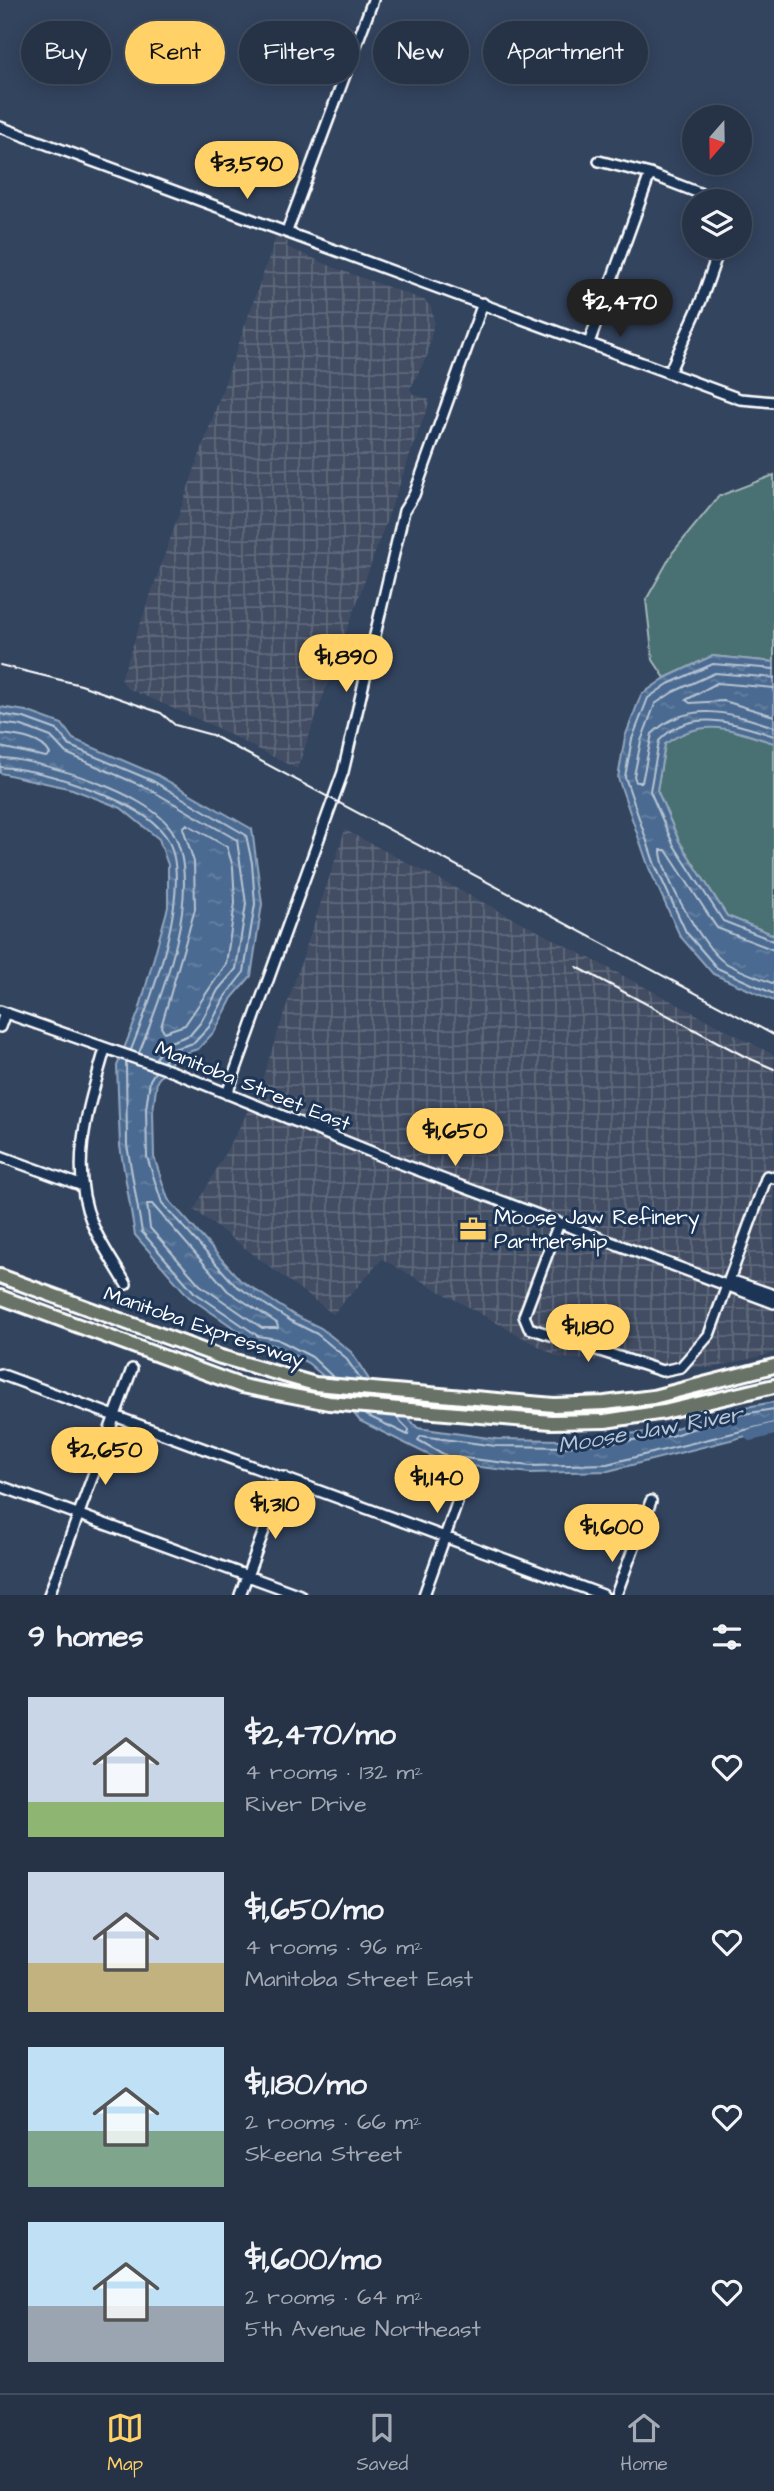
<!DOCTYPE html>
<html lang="en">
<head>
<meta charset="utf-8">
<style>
	body { margin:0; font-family:"Architects Daughter",sans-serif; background:#323f52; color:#f1f3f6; height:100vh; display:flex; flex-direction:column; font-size:26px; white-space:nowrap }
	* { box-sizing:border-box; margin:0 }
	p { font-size:23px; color:#a4aab4 }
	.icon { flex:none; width:38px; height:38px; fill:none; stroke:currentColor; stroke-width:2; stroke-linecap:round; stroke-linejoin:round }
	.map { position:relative; height:1595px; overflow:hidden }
	.side { display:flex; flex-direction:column; background:#263347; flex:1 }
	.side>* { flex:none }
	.top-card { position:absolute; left:21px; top:21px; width:733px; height:63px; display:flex; gap:14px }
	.needle { width:46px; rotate:200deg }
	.tools { position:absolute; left:682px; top:105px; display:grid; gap:14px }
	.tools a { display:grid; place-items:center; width:70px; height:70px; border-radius:50%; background:#263347; box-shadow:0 4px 18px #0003,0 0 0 2px #424e60; font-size:35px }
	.price { position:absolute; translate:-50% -60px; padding:0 16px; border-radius:24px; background:#ffd166; color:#111; font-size:23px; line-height:46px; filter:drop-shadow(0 2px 4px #0008) }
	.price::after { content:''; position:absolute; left:50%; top:42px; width:21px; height:16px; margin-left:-10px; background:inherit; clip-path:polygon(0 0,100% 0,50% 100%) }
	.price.active { background:#222; color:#fff }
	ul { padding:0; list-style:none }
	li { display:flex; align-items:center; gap:21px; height:175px; padding:0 28px }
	li span { display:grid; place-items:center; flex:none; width:196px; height:140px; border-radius:0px; color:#555 }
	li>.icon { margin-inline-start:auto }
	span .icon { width:84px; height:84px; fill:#fffc; stroke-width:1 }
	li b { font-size:30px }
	h2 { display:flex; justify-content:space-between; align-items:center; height:84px; padding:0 28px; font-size:30px }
	.tag { padding:0 24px; border-radius:32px; background:#263347; box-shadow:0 4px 18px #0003,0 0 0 2px #424e60; font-size:24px; line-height:63px }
	.tag.active { background:#ffd166; color:#111 }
	.tabs { display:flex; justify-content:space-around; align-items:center; height:98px; border-top:2px solid #424e60; background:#263347; font-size:19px; color:#a4aab4 }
	.tabs a { display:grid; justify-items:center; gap:4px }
	.tabs .active { color:#ffd166 }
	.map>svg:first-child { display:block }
	.industrial { fill:url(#industrial-grid) }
	.green { fill:#496f72; stroke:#a4b7b8; stroke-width:2 }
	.water { fill:url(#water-ripples); stroke:#93a6bd; stroke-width:2 }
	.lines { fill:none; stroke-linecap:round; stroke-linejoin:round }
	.shore { stroke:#b7c4d3; stroke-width:2 }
	.river { stroke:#4b6b91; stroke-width:12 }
	.minor-casing { stroke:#fff; stroke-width:14 }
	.major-casing { stroke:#fff; stroke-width:18 }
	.minor { stroke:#1d3557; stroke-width:9 }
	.major { stroke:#687266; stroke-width:12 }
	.rail { stroke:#fff; stroke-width:2 }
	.labels { text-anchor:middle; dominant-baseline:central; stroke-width:6; stroke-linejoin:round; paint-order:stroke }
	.street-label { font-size:21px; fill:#fff; stroke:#1d3557 }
	.poi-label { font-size:21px; fill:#fff; stroke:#1d3557; text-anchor:start }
	.water-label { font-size:23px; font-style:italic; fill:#b7c4d3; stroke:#1d3557 }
</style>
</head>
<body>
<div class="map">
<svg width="774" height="1595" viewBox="0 0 774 1595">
	<defs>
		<pattern id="industrial-grid" width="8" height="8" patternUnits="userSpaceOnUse" patternTransform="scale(1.75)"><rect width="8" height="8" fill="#434e64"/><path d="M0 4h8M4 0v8" fill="none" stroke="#5f697b"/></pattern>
		<pattern id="water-ripples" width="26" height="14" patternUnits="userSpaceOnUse" patternTransform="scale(1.75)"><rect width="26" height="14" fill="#4b6b91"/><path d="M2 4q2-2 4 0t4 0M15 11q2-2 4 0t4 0" fill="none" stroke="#6681a2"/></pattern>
	</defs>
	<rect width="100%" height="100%" fill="#33445f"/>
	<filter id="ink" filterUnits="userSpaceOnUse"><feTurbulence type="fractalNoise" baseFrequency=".0143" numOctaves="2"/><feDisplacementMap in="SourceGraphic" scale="14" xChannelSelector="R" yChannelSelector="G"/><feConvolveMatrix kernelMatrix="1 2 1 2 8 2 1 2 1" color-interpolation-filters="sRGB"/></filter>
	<g filter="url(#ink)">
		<!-- industrial -->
		<path class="industrial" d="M276 237 288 242 287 247 340 270 424 300 431 307 434 321 428 354 410 389 413 394 430 400 297 769 211 725 127 688 121 679Z
			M345 830 774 1055V1353L712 1368 560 1358 382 1259 333 1314 194 1210 257 1095Z"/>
		<!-- green -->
		<path class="green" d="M774 475V662L712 656 665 678 653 660 646 600 673 552 719 496Z
			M720 726 774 743V935L727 916 679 841 657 790 665 744 686 730Z"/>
		<!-- water -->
		<path class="water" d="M712 656 774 662V743C732 730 705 716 665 744L657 790 679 841 727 916 774 935V1001L713 974 680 936 649 868 618 778 625 737 641 695 665 678Z
			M0 707 26 711 62 724 73 739 157 775 252 829 262 904 251 976 232 998 215 1031 198 1049 177 1055 157 1081 153 1111 154 1157 168 1199 240 1280 294 1315 321 1328 351 1352 370 1381 418 1428 496 1439 563 1440 670 1430 730 1410 774 1402V1429L608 1471 530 1473 445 1463 360 1421 322 1375 308 1363 274 1345 256 1343 189 1297 135 1235 120 1146 117 1066 139 1011 168 907V865L159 839 121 808 72 789 0 773Z"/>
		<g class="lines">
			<!-- shore -->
			<path class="shore" d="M774 669 713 664 668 684 648 698 632 739 625 777 655 865 686 932 717 968 774 994
				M774 678 715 673 673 692 655 704 641 741 634 776 636 782H642L652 734C688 699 732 713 774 727
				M774 688 717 683 686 700 690 703 724 701 774 716
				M0 714 24 718 57 730 70 746 153 781 246 835 252 863 255 904 244 972 226 995 209 1027 194 1043 173 1049 163 1062
				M0 723 22 726 51 737 66 753 149 789 237 840 246 904 236 969 218 990 201 1022 190 1035 167 1043 155 1059
				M0 734C17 736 42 738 50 754L46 757 0 747
				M774 736C736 724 691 706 659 741L650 791 673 844 723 921 774 941
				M0 758C27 759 73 773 98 783 120 791 161 810 173 832 204 890 162 996 139 1053
				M0 767C30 769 65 779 93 790 116 799 150 814 165 835 197 881 150 1002 131 1050
				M187 824 227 847 233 867 235 903 226 964 185 1025 164 1032 161 1027 195 909 194 862 183 828Z
				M774 950 717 928 666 850H661C660 873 704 949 724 962 739 971 758 977 774 984
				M126 1062 127 1145 142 1232 194 1292 258 1336 277 1339 312 1357 334 1378
				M155 1072 150 1080 146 1109 147 1157 162 1203 235 1285 291 1321 317 1334 345 1357 361 1380
				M147 1204H152L228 1291 277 1323 278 1328H262L200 1285 150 1228Z
				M774 1409 732 1416 671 1436 564 1447 496 1446 421 1436 418 1440 447 1456 530 1466 607 1464 774 1423
				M364 1414 408 1435 409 1430 396 1417"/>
			<!-- river -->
			<path class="river" d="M751 1435 774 1429"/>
			<defs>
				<path id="minor" d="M0 127 740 399 774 402
					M599 161 650 174 720 201
					M287 231 373 0
					M589 343 650 174
					M669 373 701 301 720 247
					M0 1011 174 1072 391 1160 774 1303
					M0 1027 5 1013
					M105 1049C89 1106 68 1165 92 1223 100 1244 115 1264 126 1284
					M227 1094 343 772 404 511 414 495 483 303
					M0 1156 80 1185
					M559 1223 524 1316 529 1328 662 1371 681 1367 709 1335 767 1176 774 1178
					M728 1284 736 1282 774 1295
					M0 1374 603 1595
					M0 1486 300 1595
					M49 1595 132 1369
					M240 1595 284 1477
					M424 1595 457 1503
					M616 1595 651 1501"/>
				<path id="major" d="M0 1276 221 1357 315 1384 554 1405 605 1403 653 1397 774 1366
					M0 1297 242 1386 329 1403 551 1422 605 1421 664 1412 774 1386"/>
			</defs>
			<!-- minor casing -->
			<use href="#minor" class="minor-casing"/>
			<!-- major casing -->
			<use href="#major" class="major-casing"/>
			<!-- minor -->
			<use href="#minor" class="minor"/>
			<!-- major -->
			<use href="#major" class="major"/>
			<!-- rail -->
			<path class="rail" d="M0 665 81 685 161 713 175 725 212 735 774 1035
				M577 967 744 1056 774 1069"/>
		</g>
	</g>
	<!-- icons -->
	<defs>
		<symbol id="office-bare" viewBox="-9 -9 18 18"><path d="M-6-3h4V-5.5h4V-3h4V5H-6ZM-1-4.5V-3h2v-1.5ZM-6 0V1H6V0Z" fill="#ffd166" stroke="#1d3557" stroke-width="2.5" paint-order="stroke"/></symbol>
	</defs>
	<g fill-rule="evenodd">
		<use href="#office-bare" x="454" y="1210" width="38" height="38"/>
	</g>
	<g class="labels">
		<!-- street labels -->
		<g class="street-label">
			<text transform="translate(253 1086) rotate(22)">Manitoba Street East</text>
			<text transform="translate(204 1327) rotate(19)">Manitoba Expressway</text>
		</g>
		<!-- poi labels -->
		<g class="poi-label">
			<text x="494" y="1217">Moose Jaw Refinery<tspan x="494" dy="24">Partnership</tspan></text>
		</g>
		<!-- water labels -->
		<g class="water-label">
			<text transform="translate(650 1430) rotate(-10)">Moose Jaw River</text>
		</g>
	</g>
</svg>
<div class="tools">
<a><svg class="needle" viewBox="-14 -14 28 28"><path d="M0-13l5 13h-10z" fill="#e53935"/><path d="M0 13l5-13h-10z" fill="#a4aab4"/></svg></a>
<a><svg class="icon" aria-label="layers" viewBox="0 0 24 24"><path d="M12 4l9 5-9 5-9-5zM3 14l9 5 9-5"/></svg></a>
</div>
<b class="price" style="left:247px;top:201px">$3,590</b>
<b class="price active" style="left:620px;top:339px">$2,470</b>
<b class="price" style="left:346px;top:694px">$1,890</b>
<b class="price" style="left:455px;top:1168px">$1,650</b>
<b class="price" style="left:588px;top:1364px">$1,180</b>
<b class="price" style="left:105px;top:1487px">$2,650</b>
<b class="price" style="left:437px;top:1515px">$1,140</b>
<b class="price" style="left:275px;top:1541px">$1,310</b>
<b class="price" style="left:612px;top:1564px">$1,600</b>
<div class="top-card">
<a class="tag">Buy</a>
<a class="tag active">Rent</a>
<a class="tag">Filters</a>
<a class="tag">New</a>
<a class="tag">Apartment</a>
</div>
</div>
<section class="side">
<h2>9 homes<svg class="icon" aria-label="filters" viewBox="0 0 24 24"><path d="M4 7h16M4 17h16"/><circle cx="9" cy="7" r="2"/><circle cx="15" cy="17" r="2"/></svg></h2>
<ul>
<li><span style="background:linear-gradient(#c9d6e8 75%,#8fb573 0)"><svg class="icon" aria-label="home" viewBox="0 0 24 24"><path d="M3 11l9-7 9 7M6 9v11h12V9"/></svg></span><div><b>$2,470/mo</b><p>4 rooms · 132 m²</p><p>River Drive</p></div><svg class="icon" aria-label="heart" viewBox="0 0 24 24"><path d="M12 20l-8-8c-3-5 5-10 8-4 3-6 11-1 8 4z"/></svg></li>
<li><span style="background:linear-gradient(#c9d6e8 65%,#c2b280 0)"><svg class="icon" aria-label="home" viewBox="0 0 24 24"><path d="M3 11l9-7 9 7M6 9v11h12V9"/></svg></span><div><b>$1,650/mo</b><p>4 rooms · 96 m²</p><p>Manitoba Street East</p></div><svg class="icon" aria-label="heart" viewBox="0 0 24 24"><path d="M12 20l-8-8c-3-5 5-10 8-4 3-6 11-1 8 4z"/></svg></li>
<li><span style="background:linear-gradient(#bfe0f5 60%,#7fa58c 0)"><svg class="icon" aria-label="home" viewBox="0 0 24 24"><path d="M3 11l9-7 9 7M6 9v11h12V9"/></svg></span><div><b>$1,180/mo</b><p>2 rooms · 66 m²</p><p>Skeena Street</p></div><svg class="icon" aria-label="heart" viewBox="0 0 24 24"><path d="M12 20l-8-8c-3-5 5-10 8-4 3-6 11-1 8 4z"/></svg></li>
<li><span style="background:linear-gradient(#bfe0f5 60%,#9aa5b1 0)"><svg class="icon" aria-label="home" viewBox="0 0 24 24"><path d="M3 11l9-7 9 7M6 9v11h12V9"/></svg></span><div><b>$1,600/mo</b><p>2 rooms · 64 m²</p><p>5th Avenue Northeast</p></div><svg class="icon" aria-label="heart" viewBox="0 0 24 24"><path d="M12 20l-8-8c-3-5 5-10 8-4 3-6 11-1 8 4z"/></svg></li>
</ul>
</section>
<nav class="tabs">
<a class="active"><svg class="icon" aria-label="map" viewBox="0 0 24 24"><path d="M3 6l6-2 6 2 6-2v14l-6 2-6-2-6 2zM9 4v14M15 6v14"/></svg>Map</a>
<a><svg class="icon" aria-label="saved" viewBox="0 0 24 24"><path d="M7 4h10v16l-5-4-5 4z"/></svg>Saved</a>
<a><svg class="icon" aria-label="home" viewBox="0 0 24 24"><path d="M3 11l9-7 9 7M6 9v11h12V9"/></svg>Home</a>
</nav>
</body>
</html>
